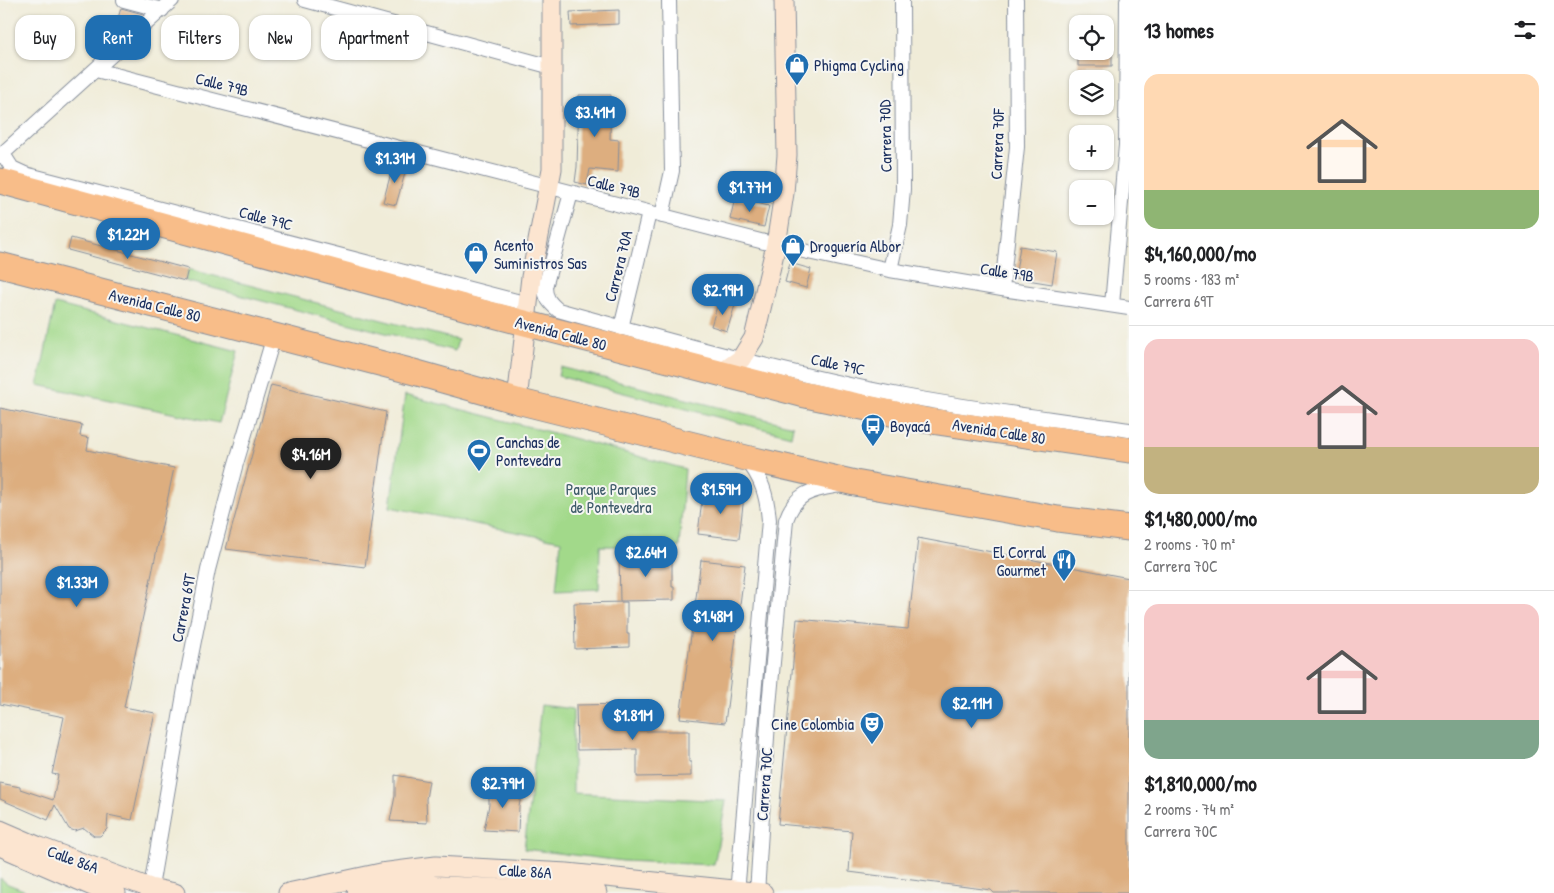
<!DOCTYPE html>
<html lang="en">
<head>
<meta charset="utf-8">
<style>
	body { margin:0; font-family:"Patrick Hand",sans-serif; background:#f6f6f6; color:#202124; height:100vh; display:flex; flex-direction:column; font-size:19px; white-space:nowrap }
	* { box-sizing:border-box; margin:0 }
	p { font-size:16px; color:#757577 }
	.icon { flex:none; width:28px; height:28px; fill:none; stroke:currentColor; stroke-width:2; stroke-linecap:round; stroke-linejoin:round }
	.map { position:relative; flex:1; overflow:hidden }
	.side { display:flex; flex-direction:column; background:#fff; width:425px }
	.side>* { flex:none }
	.top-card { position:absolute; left:15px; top:15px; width:475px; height:45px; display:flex; gap:10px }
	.controls { position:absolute; left:1069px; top:15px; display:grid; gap:10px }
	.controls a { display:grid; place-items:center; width:45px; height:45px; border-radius:10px; background:#fff; box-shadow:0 1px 4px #0004; font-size:25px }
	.price { position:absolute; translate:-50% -42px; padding:0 11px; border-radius:18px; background:#1f6fb2; color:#fff; font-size:16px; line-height:32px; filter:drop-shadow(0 1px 2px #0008) }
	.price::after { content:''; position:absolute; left:50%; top:30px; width:15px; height:11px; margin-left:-8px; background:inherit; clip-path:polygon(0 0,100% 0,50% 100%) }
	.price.selected { background:#222; color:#fff }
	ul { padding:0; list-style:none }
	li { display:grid; align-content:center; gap:10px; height:265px; padding:0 15px }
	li+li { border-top:1px solid #e0e0e0 }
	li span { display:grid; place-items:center; height:155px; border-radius:15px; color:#555 }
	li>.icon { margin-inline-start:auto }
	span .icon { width:90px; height:90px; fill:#fffc; stroke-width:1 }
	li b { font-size:21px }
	h2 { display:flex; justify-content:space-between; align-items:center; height:60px; padding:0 15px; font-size:21px }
	.chip { padding:0 18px; border-radius:15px; background:#fff; box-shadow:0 1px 4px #0004; font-size:18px; line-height:45px }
	.chip.selected { background:#1f6fb2; color:#fff }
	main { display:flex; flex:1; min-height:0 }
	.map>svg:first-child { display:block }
	.green { fill:#a2d98a; stroke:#5e8474 }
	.building { fill:#ddae7f }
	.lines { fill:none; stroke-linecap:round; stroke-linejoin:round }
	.street-casing { stroke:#868e9b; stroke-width:16 }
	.secondary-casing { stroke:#868e9b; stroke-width:21 }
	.highway-casing { stroke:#868e9b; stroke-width:27 }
	.street { stroke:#fff; stroke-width:14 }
	.secondary { stroke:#fce5d0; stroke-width:19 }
	.highway { stroke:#f8bd89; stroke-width:25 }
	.labels { text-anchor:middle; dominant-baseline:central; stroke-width:4; stroke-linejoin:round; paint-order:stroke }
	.poi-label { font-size:16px; fill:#1b2f5e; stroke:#f6f6f2; text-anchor:start }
	.street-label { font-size:16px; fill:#1b2f5e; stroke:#f6f6f2 }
	.park-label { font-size:16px; fill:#3d5a69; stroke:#f6f6f2 }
</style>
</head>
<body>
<main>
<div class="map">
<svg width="1129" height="893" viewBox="0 0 1129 893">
	<rect width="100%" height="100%" fill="#f6f6f2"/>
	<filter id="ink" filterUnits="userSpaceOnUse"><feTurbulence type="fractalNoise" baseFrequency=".02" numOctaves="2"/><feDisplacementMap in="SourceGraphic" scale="10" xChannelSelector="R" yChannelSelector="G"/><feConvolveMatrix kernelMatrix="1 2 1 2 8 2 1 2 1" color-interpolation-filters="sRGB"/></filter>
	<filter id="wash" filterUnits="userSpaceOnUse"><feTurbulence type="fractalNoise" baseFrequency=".0096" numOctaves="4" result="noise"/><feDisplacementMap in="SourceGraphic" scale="20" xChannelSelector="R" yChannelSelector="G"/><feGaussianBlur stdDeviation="1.12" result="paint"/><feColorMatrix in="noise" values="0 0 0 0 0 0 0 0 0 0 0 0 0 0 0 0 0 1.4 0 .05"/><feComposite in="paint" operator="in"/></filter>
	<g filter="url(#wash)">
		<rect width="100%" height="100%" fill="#f0ecd8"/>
		<!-- green -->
		<path class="green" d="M188 269 458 340 455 351 185 281Z
			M55 304 238 351 219 423 38 385Z
			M560 367 793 426 791 436 558 376Z
			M405 395 565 436 685 469 679 547 600 546 599 589 556 591 561 541 390 507Z
			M541 705 573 709V793L726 801 714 865 623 861 524 849Z
			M0 878 8 884 31 893H0Z"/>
		<g id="blocks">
			<!-- building -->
			<path class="building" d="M121 8 143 14 121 34 114 32Z
				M619 10V24L571 26 570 12Z
				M1078 51H1112V66H1078Z
				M579 95H611L610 139 619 140 618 172 590 169 587 185 575 182 577 167Z
				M394 162 407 166 396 205 383 202Z
				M735 198 769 206 764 227 730 219Z
				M71 238 188 269 185 281 68 250Z
				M1020 246 1057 252 1052 284 1015 278Z
				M790 263 811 269 806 288 785 282Z
				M719 300 735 305 727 331 711 326Z
				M271 385 386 412 365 567 226 549Z
				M0 408 82 425 80 436 89 438 87 450 174 468 124 707 155 713 132 820 108 815 107 829 100 836H94L84 828 75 831 69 829 55 805 48 820 0 799V783L20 787V789L53 800 58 775 52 774 64 717 0 704Z
				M703 491 744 496 739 539 698 534Z
				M918 538 1129 578V893H994L991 890 849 872 852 831 778 824 797 619 908 629Z
				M672 555V587H674V600L620 601 619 556Z
				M701 560 745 565 725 723 680 718Z
				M627 602V634H629V647L575 649 574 603Z
				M629 704 628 731H689V762H691V776L637 777V749L577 750 576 705Z
				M395 775 429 781 426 799 427 823 390 821 395 796Z
				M489 783 522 790 519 807 518 832 484 830 489 805Z"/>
		</g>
	</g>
	<g filter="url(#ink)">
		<use href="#blocks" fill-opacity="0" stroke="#868e9b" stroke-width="1"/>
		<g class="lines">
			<defs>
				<path id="street" d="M124 0 162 10
					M305 0 552 67
					M96 70 776 245 890 270 1002 289 1129 308
					M3 154 12 168 25 174 528 304
					M0 156 172 0
					M571 193 545 287C545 298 550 303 558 310 673 342 788 374 904 396 979 410 1054 419 1129 430
					M662 216 672 171 669 0
					M890 270 900 225 903 189 902 0
					M1002 289 1017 147 1016 0
					M1112 305 1126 145 1127 0
					M621 328 649 213
					M150 893 188 671 208 570 235 467 274 336
					M737 893 769 520C767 496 762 478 746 459
					M757 893 769 706 786 520C796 491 813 490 841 485"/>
				<path id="secondary" d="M720 374 741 359 754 338 776 245 784 193 787 155 784 0
					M517 401 531 277 552 169V0
					M0 830 37 846 150 888 175 893
					M0 846 97 888 116 893
					M288 893 381 873 436 866 567 873 763 893
					M357 893 383 887 423 885 597 893"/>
				<path id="highway" d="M0 181 482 312 801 394 924 420 1129 450
					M0 265 414 372 517 401 746 458 855 483 1058 519 1129 528"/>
			</defs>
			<!-- street casing -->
			<use href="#street" class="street-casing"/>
			<!-- secondary casing -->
			<use href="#secondary" class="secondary-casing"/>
			<!-- highway casing -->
			<use href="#highway" class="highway-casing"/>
			<!-- street -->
			<use href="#street" class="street"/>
			<!-- secondary -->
			<use href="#secondary" class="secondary"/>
			<!-- highway -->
			<use href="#highway" class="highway"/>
		</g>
	</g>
	<!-- icons -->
	<defs>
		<symbol id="shop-pin" viewBox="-11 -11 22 30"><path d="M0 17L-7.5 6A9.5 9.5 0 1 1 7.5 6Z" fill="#1f6fb2" stroke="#f6f6f2"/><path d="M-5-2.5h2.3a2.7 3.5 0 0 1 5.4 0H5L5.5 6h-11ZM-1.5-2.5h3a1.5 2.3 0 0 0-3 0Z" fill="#fff"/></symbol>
		<symbol id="bus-pin" viewBox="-11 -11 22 30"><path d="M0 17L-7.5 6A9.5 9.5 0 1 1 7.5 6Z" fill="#1f6fb2" stroke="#f6f6f2"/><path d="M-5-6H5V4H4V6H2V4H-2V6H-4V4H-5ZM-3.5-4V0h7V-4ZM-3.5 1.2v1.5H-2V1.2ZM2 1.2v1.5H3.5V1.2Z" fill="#fff"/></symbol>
		<symbol id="stadium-pin" viewBox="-11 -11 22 30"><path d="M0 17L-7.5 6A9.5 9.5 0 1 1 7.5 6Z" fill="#1f6fb2" stroke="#f6f6f2"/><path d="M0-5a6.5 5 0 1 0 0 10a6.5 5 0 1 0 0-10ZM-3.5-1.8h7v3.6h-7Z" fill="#fff"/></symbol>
		<symbol id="restaurant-pin" viewBox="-11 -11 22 30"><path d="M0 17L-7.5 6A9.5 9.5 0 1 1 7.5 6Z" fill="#1f6fb2" stroke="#f6f6f2"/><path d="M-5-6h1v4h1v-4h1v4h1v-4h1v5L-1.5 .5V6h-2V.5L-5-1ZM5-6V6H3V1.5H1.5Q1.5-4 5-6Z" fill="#fff"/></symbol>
		<symbol id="theatre-pin" viewBox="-11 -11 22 30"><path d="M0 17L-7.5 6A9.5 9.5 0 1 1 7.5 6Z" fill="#1f6fb2" stroke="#f6f6f2"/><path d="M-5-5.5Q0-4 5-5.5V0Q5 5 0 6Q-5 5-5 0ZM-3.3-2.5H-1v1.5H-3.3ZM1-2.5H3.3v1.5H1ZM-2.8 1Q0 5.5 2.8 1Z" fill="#fff"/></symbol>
	</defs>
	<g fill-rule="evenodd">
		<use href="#shop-pin" x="783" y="51" width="28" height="38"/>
		<use href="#shop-pin" x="779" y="232" width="28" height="38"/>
		<use href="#shop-pin" x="462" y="240" width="28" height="38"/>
		<use href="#bus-pin" x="859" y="412" width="28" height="38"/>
		<use href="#stadium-pin" x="465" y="437" width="28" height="38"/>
		<use href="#restaurant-pin" x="1050" y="547" width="28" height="38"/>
		<use href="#theatre-pin" x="858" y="710" width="28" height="38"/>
	</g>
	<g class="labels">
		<!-- poi labels -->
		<g class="poi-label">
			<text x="814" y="65">Phigma Cycling</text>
			<text x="494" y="245">Acento<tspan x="494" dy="18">Suministros Sas</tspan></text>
			<text x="810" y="246">Droguería Albor</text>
			<text x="890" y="426">Boyacá</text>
			<text x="496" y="442">Canchas de<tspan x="496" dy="18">Pontevedra</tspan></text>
			<text x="1046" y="552" text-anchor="end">El Corral<tspan x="1046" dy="18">Gourmet</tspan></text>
			<text x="854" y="724" text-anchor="end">Cine Colombia</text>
		</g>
		<!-- street labels -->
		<g class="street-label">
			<text transform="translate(222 84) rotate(14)">Calle 79B</text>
			<text transform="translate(885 136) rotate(-91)">Carrera 70D</text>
			<text transform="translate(997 144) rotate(-88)">Carrera 70F</text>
			<text transform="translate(614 186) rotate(14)">Calle 79B</text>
			<text transform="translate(266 218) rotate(15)">Calle 79C</text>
			<text transform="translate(618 266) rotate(-76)">Carrera 70A</text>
			<text transform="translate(1007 272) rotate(9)">Calle 79B</text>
			<text transform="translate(155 305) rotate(14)">Avenida Calle 80</text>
			<text transform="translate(561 333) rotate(15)">Avenida Calle 80</text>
			<text transform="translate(838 364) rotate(12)">Calle 79C</text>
			<text transform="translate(999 431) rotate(9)">Avenida Calle 80</text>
			<text transform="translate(183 608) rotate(-79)">Carrera 69T</text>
			<text transform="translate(764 784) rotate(-86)">Carrera 70C</text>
			<text transform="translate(73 859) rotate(20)">Calle 86A</text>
			<text transform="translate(525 871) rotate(3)">Calle 86A</text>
		</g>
		<!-- park labels -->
		<g class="park-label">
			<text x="611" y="489">Parque Parques<tspan x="611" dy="18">de Pontevedra</tspan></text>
		</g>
	</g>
</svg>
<div class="controls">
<a><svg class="icon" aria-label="locate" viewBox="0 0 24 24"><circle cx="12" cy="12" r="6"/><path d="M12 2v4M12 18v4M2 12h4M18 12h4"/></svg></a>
<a><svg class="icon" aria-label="layers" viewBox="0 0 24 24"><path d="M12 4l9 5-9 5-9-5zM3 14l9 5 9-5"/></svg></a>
<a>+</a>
<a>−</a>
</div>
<b class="price" style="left:595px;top:138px">$3.41M</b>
<b class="price" style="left:395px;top:184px">$1.31M</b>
<b class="price" style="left:750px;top:213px">$1.77M</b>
<b class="price" style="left:128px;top:260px">$1.22M</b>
<b class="price" style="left:723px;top:316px">$2.19M</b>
<b class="price selected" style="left:311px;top:480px">$4.16M</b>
<b class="price" style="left:721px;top:515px">$1.59M</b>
<b class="price" style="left:646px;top:578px">$2.64M</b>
<b class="price" style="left:77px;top:608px">$1.33M</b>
<b class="price" style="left:713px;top:642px">$1.48M</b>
<b class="price" style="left:972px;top:729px">$2.11M</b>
<b class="price" style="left:633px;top:741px">$1.81M</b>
<b class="price" style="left:503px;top:809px">$2.79M</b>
<div class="top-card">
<a class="chip">Buy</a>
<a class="chip selected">Rent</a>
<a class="chip">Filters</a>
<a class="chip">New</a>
<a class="chip">Apartment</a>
</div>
</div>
<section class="side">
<h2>13 homes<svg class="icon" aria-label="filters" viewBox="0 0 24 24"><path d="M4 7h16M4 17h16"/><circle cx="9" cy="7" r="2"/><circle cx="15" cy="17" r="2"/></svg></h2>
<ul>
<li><span style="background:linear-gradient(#ffd9b3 75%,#8fb573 0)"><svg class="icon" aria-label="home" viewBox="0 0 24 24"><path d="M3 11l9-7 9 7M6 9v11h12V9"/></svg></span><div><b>$4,160,000/mo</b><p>5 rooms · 183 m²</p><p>Carrera 69T</p></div></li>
<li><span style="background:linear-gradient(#f6c9c9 70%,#c2b280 0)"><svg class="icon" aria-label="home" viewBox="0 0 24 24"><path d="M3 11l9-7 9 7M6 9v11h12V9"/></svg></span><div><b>$1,480,000/mo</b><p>2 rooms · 70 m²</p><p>Carrera 70C</p></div></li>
<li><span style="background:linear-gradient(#f6c9c9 75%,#7fa58c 0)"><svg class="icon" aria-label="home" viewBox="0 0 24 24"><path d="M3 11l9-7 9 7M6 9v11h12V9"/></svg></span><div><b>$1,810,000/mo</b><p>2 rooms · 74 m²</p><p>Carrera 70C</p></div></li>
</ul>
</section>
</main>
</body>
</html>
